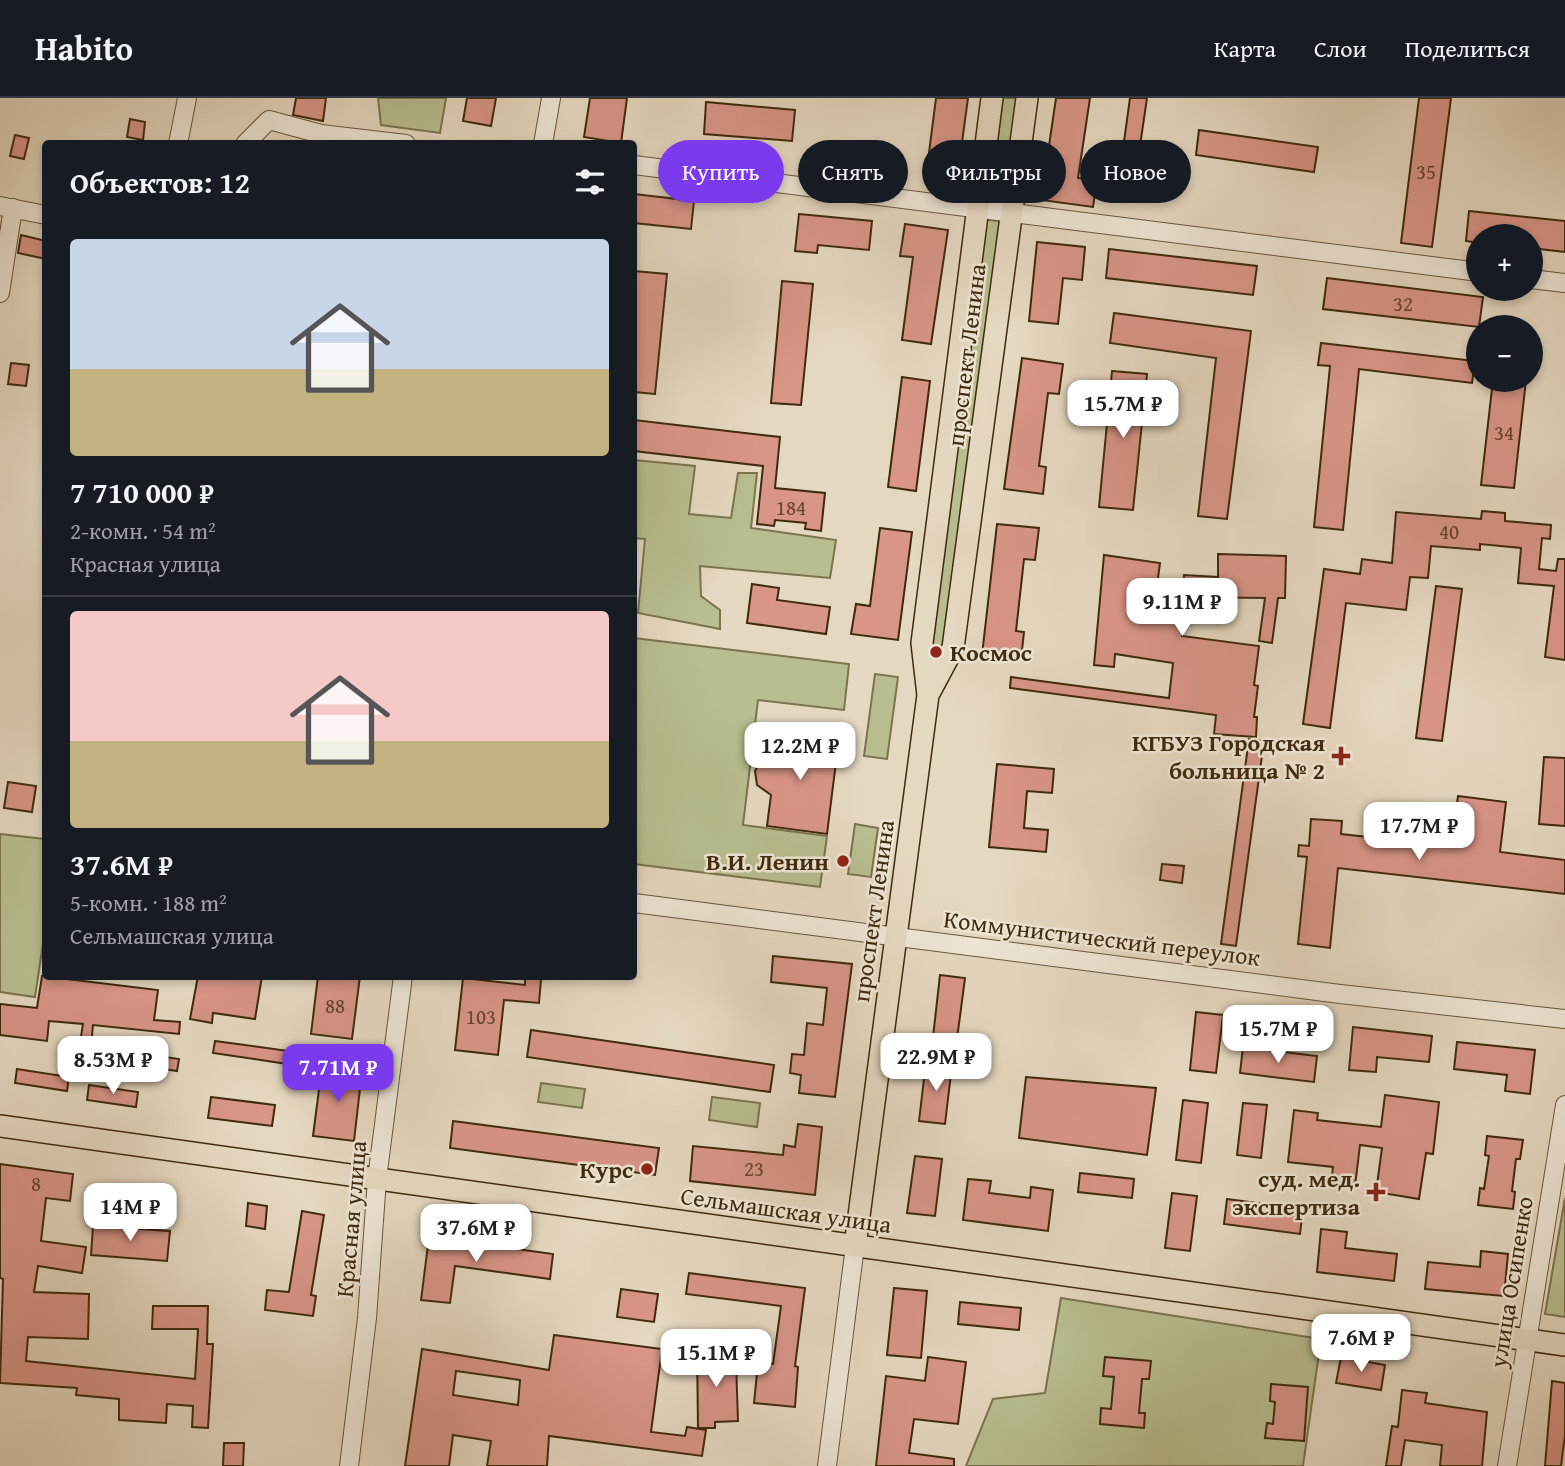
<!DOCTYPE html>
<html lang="ru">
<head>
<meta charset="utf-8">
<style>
	body { margin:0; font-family:"Gentium Book Plus",serif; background:#242831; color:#f1f3f6; height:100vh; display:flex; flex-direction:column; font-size:26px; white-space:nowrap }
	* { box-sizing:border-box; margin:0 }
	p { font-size:23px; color:#9ea1a6 }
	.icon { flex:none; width:38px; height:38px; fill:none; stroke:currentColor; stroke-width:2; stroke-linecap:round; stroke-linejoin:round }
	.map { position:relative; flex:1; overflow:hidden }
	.panel { position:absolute; left:42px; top:42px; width:595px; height:840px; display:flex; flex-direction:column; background:#171b24; border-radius:7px; box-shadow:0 4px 10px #0003 }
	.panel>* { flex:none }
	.banner { position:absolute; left:658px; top:42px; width:665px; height:63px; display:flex; gap:14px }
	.controls { position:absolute; left:1466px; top:126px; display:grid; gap:14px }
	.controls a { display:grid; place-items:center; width:77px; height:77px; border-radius:50%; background:#171b24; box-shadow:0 4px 10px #0003; font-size:35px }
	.price { position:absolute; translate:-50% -60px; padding:0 16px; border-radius:14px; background:#fff; color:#222; font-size:23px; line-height:46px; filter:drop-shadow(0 2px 4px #0008) }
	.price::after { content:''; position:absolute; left:50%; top:42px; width:21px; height:16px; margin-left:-10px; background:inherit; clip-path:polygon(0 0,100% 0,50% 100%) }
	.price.active { background:#7c3aed; color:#fff }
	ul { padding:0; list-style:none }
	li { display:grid; align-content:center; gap:14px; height:371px; padding:0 28px }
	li+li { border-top:2px solid #363941 }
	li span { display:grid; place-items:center; height:217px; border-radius:7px; color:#555 }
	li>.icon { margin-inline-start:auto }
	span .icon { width:126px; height:126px; fill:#fffc; stroke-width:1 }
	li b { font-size:30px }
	h2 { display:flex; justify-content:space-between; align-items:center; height:84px; padding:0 28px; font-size:30px }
	.chip { padding:0 24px; border-radius:32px; background:#171b24; box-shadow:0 4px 10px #0003; font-size:24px; line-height:63px }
	.chip.active { background:#7c3aed; color:#fff }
	header { display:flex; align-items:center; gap:42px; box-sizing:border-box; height:98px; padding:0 35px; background:#171b24; border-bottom:2px solid #363941 }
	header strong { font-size:33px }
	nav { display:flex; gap:38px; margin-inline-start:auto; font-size:24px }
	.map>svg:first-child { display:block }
	.green { fill:#b8be90; stroke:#7b744e; stroke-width:2 }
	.building { fill:#d99588; stroke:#3e2a0c; stroke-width:2; fill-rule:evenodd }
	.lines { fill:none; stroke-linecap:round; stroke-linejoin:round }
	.minor-casing { stroke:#685639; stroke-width:20 }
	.major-casing { stroke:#3e2a0c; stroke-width:24 }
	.minor { stroke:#eee6d6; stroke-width:18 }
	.major { stroke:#e5d8c0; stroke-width:21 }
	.poi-dot { fill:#8f2418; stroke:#eee6d6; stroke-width:2.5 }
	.labels { text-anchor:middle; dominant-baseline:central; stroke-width:5; stroke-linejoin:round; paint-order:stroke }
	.number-label { font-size:21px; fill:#65452b }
	.street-label { font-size:24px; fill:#3e2a0c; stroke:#eee6d6 }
	.poi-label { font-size:24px; font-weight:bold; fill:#3e2a0c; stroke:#eee6d6; text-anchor:end }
</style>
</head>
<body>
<header>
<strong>Habito</strong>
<nav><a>Карта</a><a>Слои</a><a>Поделиться</a></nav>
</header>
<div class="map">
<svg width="1565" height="1368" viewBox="0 0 1565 1368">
	<rect width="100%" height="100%" fill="#e5d8c0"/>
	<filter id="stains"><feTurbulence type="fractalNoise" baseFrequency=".00286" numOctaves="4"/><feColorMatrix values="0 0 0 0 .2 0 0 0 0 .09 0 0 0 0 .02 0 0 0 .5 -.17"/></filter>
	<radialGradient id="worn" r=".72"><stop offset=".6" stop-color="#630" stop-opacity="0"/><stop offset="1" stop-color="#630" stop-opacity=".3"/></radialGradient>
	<!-- green -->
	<path class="green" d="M378 0H446L440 35 381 27Z
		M1003 0H1022L1011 85 992 83Z
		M982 121 1005 124 947 552 941 558 931 556 927 545Z
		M634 362 695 368 689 416 731 420 738 375H757L751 430 836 442 830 480 700 468 701 498 720 512V531L638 515 645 441 634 440Z
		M634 540 849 566 844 612 758 602 743 727 827 738 820 789 634 766Z
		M875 576 898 579 887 661 864 658Z
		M855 726 878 730 871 779 848 776Z
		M0 736 45 741V832L35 899 0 894Z
		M541 985 585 991 582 1010 538 1004Z
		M712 999 760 1005 757 1029 709 1022Z
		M1565 1100V1219L1545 1216Z
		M1061 1200 1321 1241 1303 1368H966L993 1301 1045 1295Z"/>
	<!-- building -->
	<path class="building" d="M296 0H326L323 23 293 17Z
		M467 0H496L491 28 463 23Z
		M590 0H627L621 45 584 39Z
		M936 0H968L957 82 926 78Z
		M1056 0H1090L1078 80 1097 83 1093 109 1041 102Z
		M1130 0H1147L1134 89 1118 87Z
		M1419 0H1451L1432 149 1401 145Z
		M706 4 795 12 792 43 704 36Z
		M130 21 145 24 143 42 127 39Z
		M1199 32 1318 49 1314 74 1196 57Z
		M15 37 29 40 24 61 10 58Z
		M634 96 694 103 691 131 634 125Z
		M1469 113 1565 123V154L1531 150V138H1479V145L1466 143Z
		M799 116 872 123 869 152 818 147 817 155 795 153Z
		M905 126 948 132 931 246 902 242 913 159 900 158Z
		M21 137 46 143V161L18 155Z
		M1037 144 1085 149 1082 182 1063 180 1058 226 1029 223Z
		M1109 151 1257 168 1253 197 1106 180Z
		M634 173 667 176 655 296 634 294Z
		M1327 180 1483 199 1479 229 1323 211Z
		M782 183 813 186 801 307 771 305Z
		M1114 215 1251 233 1227 421 1198 418 1216 260 1110 245Z
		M1321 245 1475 263 1472 285 1359 271 1343 432 1314 429 1330 268 1318 267Z
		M1022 260 1063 266 1059 296 1048 295 1039 368 1046 369 1043 396 1004 391Z
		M11 265 29 267 26 288 8 286Z
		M1112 273 1147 276 1133 412 1099 409Z
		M902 279 930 283 916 393 888 389Z
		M1493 282H1526L1514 390 1481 387Z
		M634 322 780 339 775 390 825 395 821 433 805 431 806 425 775 422 774 428 757 426 763 368 634 353Z
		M1482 413 1505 415V423L1551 427 1550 441 1542 440 1539 471 1556 473 1558 461H1565V562L1545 559 1554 488 1518 485 1521 450 1480 446V452L1431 448 1428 480 1410 479 1406 512 1346 505 1330 630 1303 626 1324 471 1360 476 1362 461 1392 465 1396 414 1481 421Z
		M997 426 1039 430 1035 462 1024 461 1016 533 1024 534 1021 561 982 557Z
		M880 430 912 434 898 542 851 536 856 506 870 508Z
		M1218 456 1286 458 1285 500H1278L1272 545 1259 543 1265 500 1190 499 1182 538 1259 548 1254 587 1258 588 1254 619H1257L1256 639 1214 636 1216 617 1010 590 1011 579 1169 600 1173 565 1115 556 1114 569 1094 567 1104 457 1160 465 1157 487 1183 491 1184 477 1218 479Z
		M752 486 779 490 777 502 830 509 826 536 747 525Z
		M1436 488 1462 491 1442 643 1416 640Z
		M783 633 839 640 827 736 767 728 771 697 757 687 755 673 762 660 769 656 780 657Z
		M1249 641 1264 643 1236 848 1221 846Z
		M1544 659 1565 660V728L1539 726Z
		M997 666 1054 671 1052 695 1027 693 1024 730 1048 732 1046 754 989 749Z
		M8 684 36 688 32 714 4 710Z
		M1458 698 1506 704 1500 754 1565 762V796L1338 770 1330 850 1298 846 1307 759 1298 758 1299 747 1309 748 1311 721 1342 723 1341 736 1451 748Z
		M1162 766 1184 768 1182 785 1160 782Z
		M773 858 852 866 835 999 799 995 801 977 790 975 792 956 804 957 807 925 823 927 827 890 771 884Z
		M940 877 965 880 957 941 933 939Z
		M42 878 158 892 154 922 180 924 179 936 93 927 91 948 179 961 177 973 78 958 83 926 49 923 47 943 0 937V906L37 910Z
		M198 878H262L255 921 213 915 212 925 190 921Z
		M318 878H360L352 941 311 936Z
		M525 879 541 881 539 905 504 902 498 957 455 952 463 880 525 887Z
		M1196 914 1223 917 1216 975 1190 972Z
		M1353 929 1432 938 1429 964 1377 959 1376 974 1349 972Z
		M531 932 774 967 770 994 527 959Z
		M215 943 303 955 301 968 213 955Z
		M1457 944 1535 952 1530 996 1505 993 1507 977 1454 971Z
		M1243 949 1317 958 1314 984 1240 975Z
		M926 964 952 967 945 1026 919 1023Z
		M322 968 362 973 354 1043 313 1038Z
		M17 971 69 979 67 993 15 985Z
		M1026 979 1156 990 1147 1057 1019 1040Z
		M89 987 138 994 136 1009 87 1002Z
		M1385 997 1439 1004 1433 1056 1426 1055 1419 1101 1376 1094 1382 1050 1360 1047 1355 1088 1331 1086 1333 1069 1288 1064 1294 1012 1318 1015 1317 1022 1381 1029Z
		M211 999 275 1007 272 1028 208 1020Z
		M1183 1002 1208 1005 1201 1065 1176 1062Z
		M1243 1005 1267 1007 1261 1060 1237 1057Z
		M453 1023 659 1050 655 1077 450 1050Z
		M798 1026 822 1029 815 1097 690 1083 693 1048 783 1057 784 1047 795 1049Z
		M1487 1038 1523 1042 1520 1061H1516L1512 1093 1515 1094 1513 1111 1478 1107 1480 1090 1484 1091 1489 1058 1485 1057Z
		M915 1058 942 1061 935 1118 907 1115Z
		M0 1066 73 1076 70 1103 46 1100 41 1143 86 1149 82 1175 38 1168 34 1194 89 1196 88 1241 28 1239 26 1263 195 1281 198 1231H152L153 1208H208L207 1246H213L208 1330 192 1329 193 1308 167 1306 166 1325 119 1322V1301L76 1297 77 1290 0 1285 3 1181 0 1180Z
		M1080 1075 1134 1081 1132 1100 1078 1094Z
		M968 1081 991 1083 989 1095 1030 1100 1031 1089 1053 1092 1048 1133 963 1122Z
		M1172 1095 1197 1098 1190 1153 1165 1150Z
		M1227 1101 1303 1111 1300 1136 1224 1126Z
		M248 1105 267 1108 265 1131 246 1128Z
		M302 1113 324 1117 311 1197 316 1198 313 1218 265 1212 267 1192 289 1194Z
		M93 1128 170 1133 167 1163 91 1157Z
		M1321 1131 1347 1134 1345 1150 1397 1156 1394 1183 1317 1174Z
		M429 1139 553 1156 550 1181 455 1168 450 1205 421 1202Z
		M1481 1153 1508 1156 1504 1198 1425 1191 1428 1164 1480 1169Z
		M689 1175 805 1190 795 1268 798 1269 795 1309 754 1305 758 1265 773 1266 781 1208 686 1196Z
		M894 1190 927 1193 921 1260 887 1257Z
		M621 1191 658 1196 654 1224 617 1219Z
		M960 1204 1021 1210 1019 1232 958 1226Z
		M554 1237 662 1251 651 1334 685 1338 687 1329 706 1332 702 1358 549 1338 547 1368H487L491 1343 453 1337 449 1368H405L422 1251 549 1272ZM456 1273 520 1282 518 1307 453 1297Z
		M713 1246V1264H736L738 1323 715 1324V1330H698L697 1247Z
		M928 1259 966 1264 958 1326 914 1321 909 1355 954 1361V1368H876L886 1278 925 1283Z
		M1105 1259 1151 1263 1149 1281H1142L1139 1315H1145L1144 1330 1100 1326 1101 1310 1111 1311 1114 1279 1103 1278Z
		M1341 1259 1385 1267 1381 1292 1336 1285Z
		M1552 1283 1565 1285V1337L1561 1368H1545Z
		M1271 1286 1308 1289 1304 1343 1265 1340 1267 1325 1273 1326 1275 1304 1270 1303Z
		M1402 1292 1427 1295 1425 1305 1487 1314 1482 1368H1440L1442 1347 1405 1342 1401 1368H1386L1392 1328 1398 1329Z
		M224 1345H244L243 1368H223Z"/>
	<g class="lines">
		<defs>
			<path id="minor" d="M178 46 187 0
				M245 46 269 22 321 36 406 46
				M543 46 551 0
				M634 67 1479 174
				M0 108 46 117
				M1531 181 1565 185
				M0 195 13 110
				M634 805 1340 896 1565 921
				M349 1368 367 1220 377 1081 403 878
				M827 1368 855 1148
				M1507 1368 1565 1007"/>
			<path id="major" d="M928 597 953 550 1027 0
				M0 1028 1565 1247
				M855 1148 928 597 922 545 992 0"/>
		</defs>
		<!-- minor casing -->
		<use href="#minor" class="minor-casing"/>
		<!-- major casing -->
		<use href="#major" class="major-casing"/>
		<!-- minor -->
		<use href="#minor" class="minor"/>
		<!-- major -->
		<use href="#major" class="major"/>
	</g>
	<!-- markers -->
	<g class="poi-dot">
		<circle cx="936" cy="554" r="7"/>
		<path d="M1337.5 647.5h7v7h7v7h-7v7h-7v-7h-7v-7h7z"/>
		<circle cx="843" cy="763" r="7"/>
		<circle cx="647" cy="1071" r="7"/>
		<path d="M1372.5 1083.5h7v7h7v7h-7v7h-7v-7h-7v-7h7z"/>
	</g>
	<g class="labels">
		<!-- number labels -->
		<g class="number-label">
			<text x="1426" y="73">35</text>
			<text x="1403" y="205">32</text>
			<text x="1504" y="334">34</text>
			<text x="791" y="409">184</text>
			<text x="1449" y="433">40</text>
			<text x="335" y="907">88</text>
			<text x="481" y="918">103</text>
			<text x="754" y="1070">23</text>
			<text x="36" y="1085">8</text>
		</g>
		<!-- street labels -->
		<g class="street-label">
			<text transform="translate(966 257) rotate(-83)">проспект Ленина</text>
			<text transform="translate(873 813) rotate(-82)">проспект Ленина</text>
			<text transform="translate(1102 840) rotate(7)">Коммунистический переулок</text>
			<text transform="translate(786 1112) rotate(8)">Сельмашская улица</text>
			<text transform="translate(351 1121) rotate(-85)">Красная улица</text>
			<text transform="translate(1511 1184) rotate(-81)">улица Осипенко</text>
		</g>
		<!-- poi labels -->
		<g class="poi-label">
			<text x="950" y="554" text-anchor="start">Космос</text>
			<text x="1325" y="644">КГБУЗ Городская<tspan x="1325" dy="28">больница № 2</tspan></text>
			<text x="829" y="763">В.И. Ленин</text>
			<text x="633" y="1071">Курс</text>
			<text x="1360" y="1080">суд. мед.<tspan x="1360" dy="28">экспертиза</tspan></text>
		</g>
	</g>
	<rect width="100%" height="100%" filter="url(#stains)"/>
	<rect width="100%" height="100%" fill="url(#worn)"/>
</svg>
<div class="controls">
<a>+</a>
<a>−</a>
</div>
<b class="price" style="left:1123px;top:342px">15.7M ₽</b>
<b class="price" style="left:1182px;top:540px">9.11M ₽</b>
<b class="price" style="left:800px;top:684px">12.2M ₽</b>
<b class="price" style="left:1419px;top:764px">17.7M ₽</b>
<b class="price" style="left:1278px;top:967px">15.7M ₽</b>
<b class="price" style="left:936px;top:995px">22.9M ₽</b>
<b class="price" style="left:113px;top:998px">8.53M ₽</b>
<b class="price active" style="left:338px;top:1006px">7.71M ₽</b>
<b class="price" style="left:130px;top:1145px">14M ₽</b>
<b class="price" style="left:476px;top:1166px">37.6M ₽</b>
<b class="price" style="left:1361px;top:1276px">7.6M ₽</b>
<b class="price" style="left:716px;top:1291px">15.1M ₽</b>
<div class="banner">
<a class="chip active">Купить</a>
<a class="chip">Снять</a>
<a class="chip">Фильтры</a>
<a class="chip">Новое</a>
</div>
<section class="panel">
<h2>Объектов: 12<svg class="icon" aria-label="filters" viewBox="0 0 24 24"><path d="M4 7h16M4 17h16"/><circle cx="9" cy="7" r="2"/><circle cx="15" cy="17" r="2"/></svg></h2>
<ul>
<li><span style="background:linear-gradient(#c9d6e8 60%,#c2b280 0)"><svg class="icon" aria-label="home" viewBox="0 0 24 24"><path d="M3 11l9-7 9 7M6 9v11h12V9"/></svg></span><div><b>7 710 000 ₽</b><p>2-комн. · 54 m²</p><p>Красная улица</p></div></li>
<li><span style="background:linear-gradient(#f6c9c9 60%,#c2b280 0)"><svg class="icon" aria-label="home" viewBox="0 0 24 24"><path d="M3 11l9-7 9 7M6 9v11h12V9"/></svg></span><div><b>37.6M ₽</b><p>5-комн. · 188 m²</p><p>Сельмашская улица</p></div></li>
</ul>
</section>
</div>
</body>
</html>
